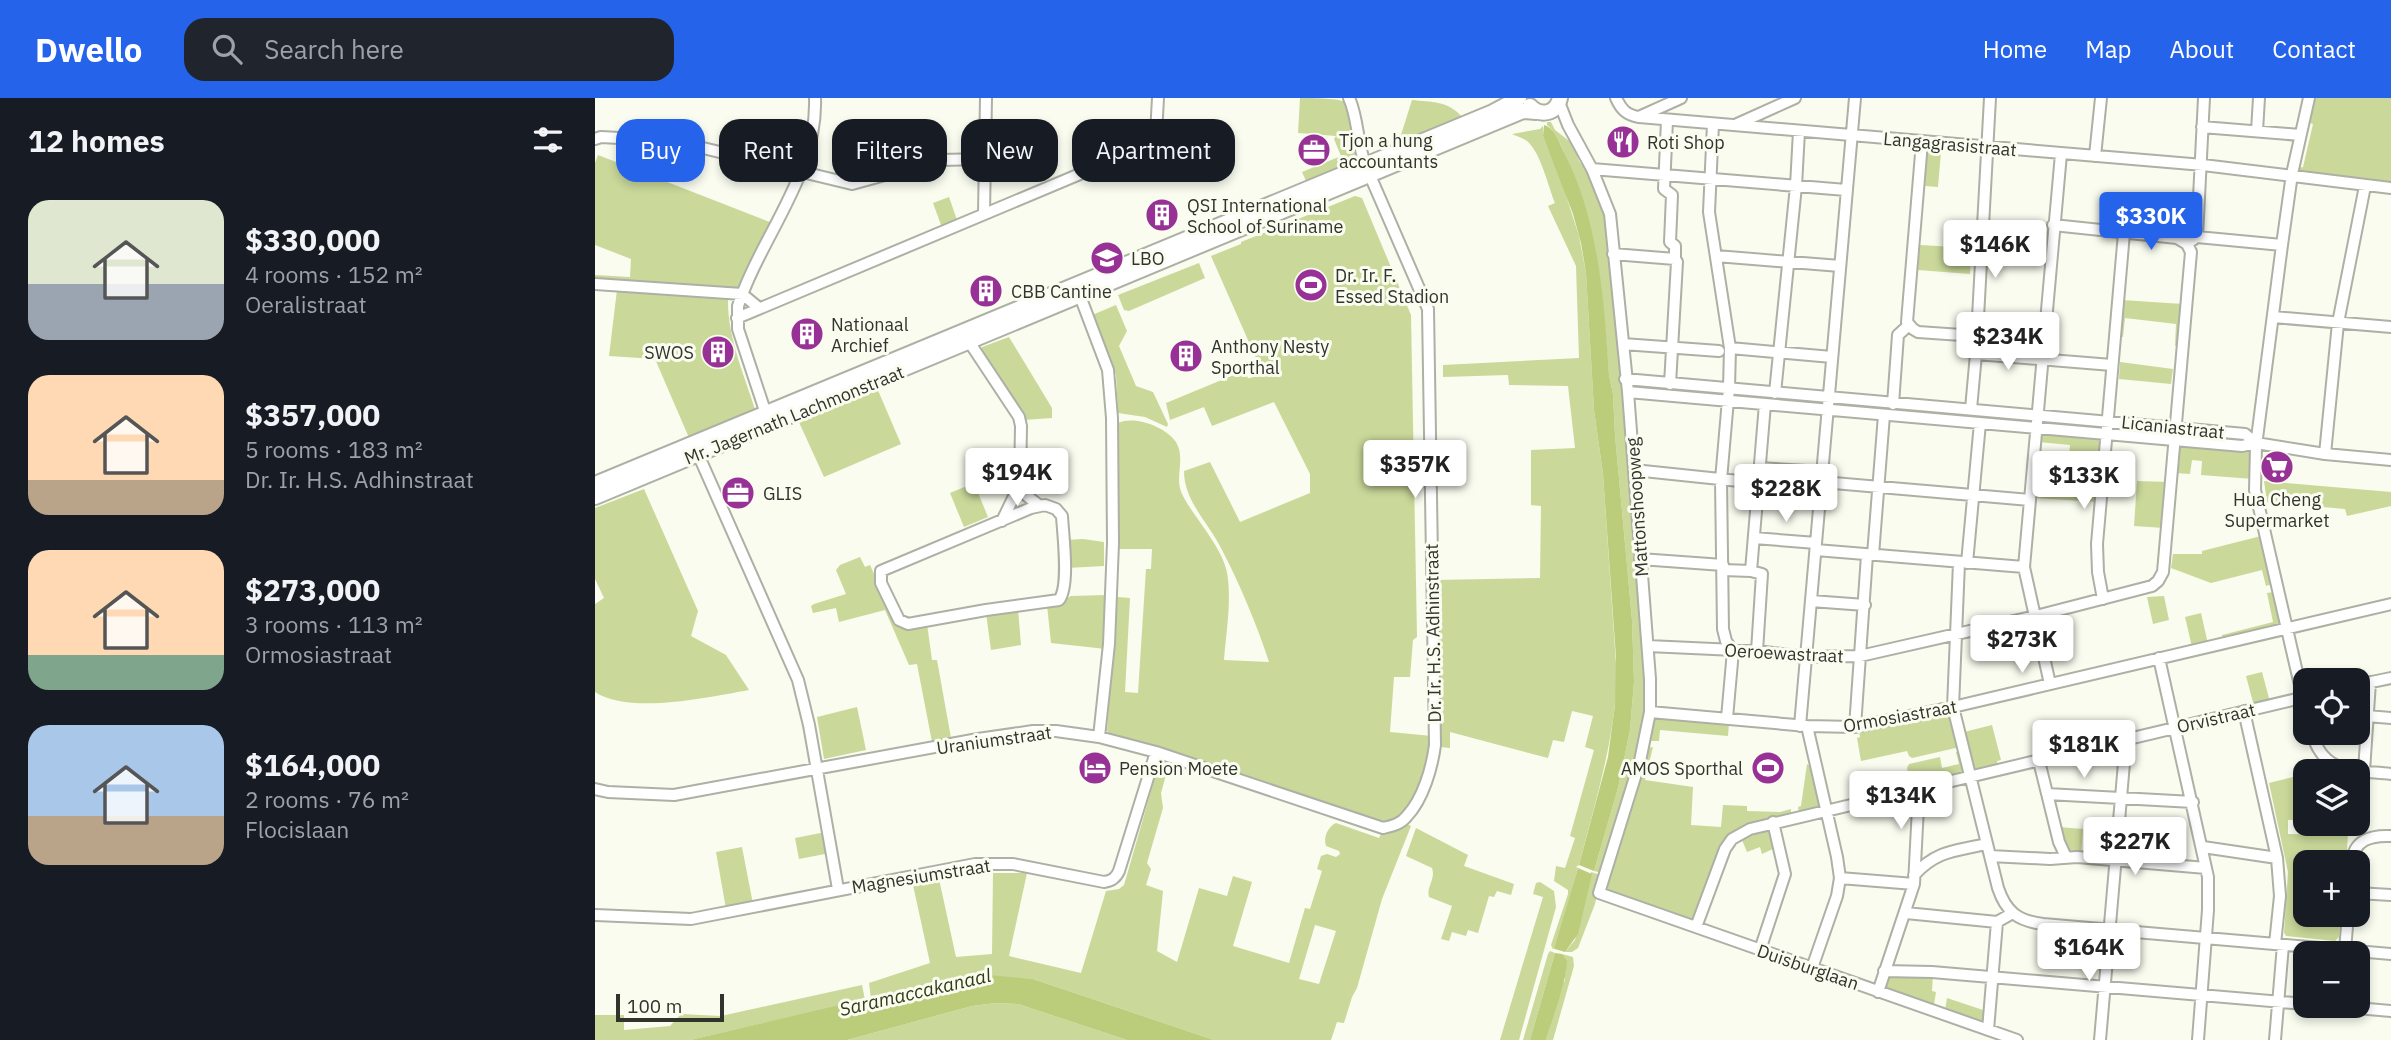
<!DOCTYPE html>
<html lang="en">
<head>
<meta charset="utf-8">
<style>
	body { margin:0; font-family:"IBM Plex Sans",sans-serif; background:#20242c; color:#f1f3f6; height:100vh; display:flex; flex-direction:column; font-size:26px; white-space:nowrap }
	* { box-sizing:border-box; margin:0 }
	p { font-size:23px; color:#9ea1a6 }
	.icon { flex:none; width:38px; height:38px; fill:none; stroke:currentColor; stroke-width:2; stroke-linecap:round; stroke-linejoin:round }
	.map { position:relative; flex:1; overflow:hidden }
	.sheet { display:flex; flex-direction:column; background:#171b24; width:595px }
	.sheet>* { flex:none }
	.banner { position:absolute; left:21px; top:21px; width:665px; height:63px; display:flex; gap:14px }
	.buttons { position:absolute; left:1698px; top:570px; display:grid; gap:14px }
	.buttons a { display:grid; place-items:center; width:77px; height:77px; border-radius:14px; background:#171b24; box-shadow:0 4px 10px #0003; font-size:35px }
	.scale { position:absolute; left:21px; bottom:18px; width:108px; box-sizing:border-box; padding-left:7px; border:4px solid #31332d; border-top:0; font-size:19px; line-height:24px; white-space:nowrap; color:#31332d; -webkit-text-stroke:5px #f9fcef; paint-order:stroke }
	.price { position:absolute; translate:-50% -60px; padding:0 16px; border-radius:7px; background:#fff; color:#222; font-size:23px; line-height:46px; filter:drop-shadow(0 2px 4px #0008) }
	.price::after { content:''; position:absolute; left:50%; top:42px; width:21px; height:16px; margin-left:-10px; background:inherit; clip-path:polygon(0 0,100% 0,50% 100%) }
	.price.selected { background:#2563eb; color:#fff }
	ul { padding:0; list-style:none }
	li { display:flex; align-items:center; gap:21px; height:175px; padding:0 28px }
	li span { display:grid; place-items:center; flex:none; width:196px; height:140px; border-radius:21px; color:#555 }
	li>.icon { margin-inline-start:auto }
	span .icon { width:84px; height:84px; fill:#fffc; stroke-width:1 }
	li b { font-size:30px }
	h2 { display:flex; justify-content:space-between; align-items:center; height:84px; padding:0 28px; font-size:30px }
	.pill { padding:0 24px; border-radius:21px; background:#171b24; box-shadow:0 4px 10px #0003; font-size:24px; line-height:63px }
	.pill.selected { background:#2563eb; color:#fff }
	header { display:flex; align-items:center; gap:42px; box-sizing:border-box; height:98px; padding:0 35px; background:#2563eb; color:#fff }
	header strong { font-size:33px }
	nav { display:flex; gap:38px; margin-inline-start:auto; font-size:24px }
	.search { width:490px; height:63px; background:#20242c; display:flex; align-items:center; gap:18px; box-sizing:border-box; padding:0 24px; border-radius:21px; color:#9ea1a6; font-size:26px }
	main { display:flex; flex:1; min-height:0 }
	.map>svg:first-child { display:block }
	.green { fill:#cad89a; fill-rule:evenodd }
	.water { fill:#bbcc7a }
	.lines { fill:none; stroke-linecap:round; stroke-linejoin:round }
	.minor-casing { stroke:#adb0a4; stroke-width:14 }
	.major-casing { stroke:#adb0a4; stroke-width:18 }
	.minor { stroke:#fff; stroke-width:10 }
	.major { stroke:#fff; stroke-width:14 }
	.labels { text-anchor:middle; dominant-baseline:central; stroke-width:6; stroke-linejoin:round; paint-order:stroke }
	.poi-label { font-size:18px; fill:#31332d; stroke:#f9fcef; text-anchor:start }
	.street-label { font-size:18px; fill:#31332d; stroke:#f9fcef }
	.water-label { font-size:19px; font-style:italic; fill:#333a17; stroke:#f9fcef }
</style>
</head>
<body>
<header>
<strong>Dwello</strong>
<div class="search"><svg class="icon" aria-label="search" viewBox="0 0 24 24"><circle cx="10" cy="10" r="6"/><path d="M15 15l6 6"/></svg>Search here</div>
<nav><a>Home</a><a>Map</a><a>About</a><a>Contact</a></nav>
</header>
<main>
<section class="sheet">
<h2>12 homes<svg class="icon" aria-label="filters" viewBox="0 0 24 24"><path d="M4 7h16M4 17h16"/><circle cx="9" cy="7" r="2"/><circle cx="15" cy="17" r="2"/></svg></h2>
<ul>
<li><span style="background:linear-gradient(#dfe7d0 60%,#9aa5b1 0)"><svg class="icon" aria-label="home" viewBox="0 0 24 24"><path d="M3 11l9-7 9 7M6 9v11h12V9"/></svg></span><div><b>$330,000</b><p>4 rooms · 152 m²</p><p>Oeralistraat</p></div></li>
<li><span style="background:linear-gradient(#ffd9b3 75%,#b9a48a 0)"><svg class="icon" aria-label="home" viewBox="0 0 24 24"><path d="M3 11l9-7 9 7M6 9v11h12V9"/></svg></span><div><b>$357,000</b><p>5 rooms · 183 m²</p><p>Dr. Ir. H.S. Adhinstraat</p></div></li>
<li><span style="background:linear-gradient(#ffd9b3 75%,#7fa58c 0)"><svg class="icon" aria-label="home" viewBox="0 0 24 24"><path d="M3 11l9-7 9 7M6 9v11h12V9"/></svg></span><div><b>$273,000</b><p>3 rooms · 113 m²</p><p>Ormosiastraat</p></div></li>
<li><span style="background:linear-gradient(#a9c7e8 65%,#b9a48a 0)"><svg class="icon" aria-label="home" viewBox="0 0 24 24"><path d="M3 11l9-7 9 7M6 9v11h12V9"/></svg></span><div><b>$164,000</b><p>2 rooms · 76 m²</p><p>Flocislaan</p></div></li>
</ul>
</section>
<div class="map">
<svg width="1796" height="942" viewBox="0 0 1796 942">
	<rect width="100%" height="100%" fill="#f9fcef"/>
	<!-- green -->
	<path class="green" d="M705 0C719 0 743 0 753 5L761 64 712 85 707 74 746 58 739 41 741 38 703 35Z
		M1718 0H1796V88L1702 76 1703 70 1708 69 1718 26 1712 24Z
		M817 2C836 4 854 3 867 19L820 40H805Z
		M952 24H956L960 32 978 46 984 63 996 79 1013 122 1052 571 1051 611 1043 655 1007 775 999 773 1023 690 1035 632 1039 584 1037 522 1020 337 1018 296 1014 277C1008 201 1002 124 969 54 965 44 960 34 952 27Z
		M948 28V38L967 85 984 138 991 175 999 312 1008 376 1022 580C1019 646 1000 704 984 767L981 769 983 770 960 851H958L956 847 973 796V792L959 783 961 768 970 770 980 740 975 738 999 652 990 649 998 618 977 613 969 644 958 642 953 660 855 634V650L845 649 843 646 840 482 945 480 946 408 936 407V352L980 350 973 288 914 287 913 277 848 279V267L984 260 981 168 953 108 960 105C953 88 946 55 932 43 928 40 921 38 917 36L945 31Z
		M565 32C582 34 600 32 606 51L602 56 605 64 561 81 551 52Z
		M1336 53 1346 54 1343 89 1330 88 1332 56Z
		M3 57 177 125 145 192 0 183V177L35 179 36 161 0 147V65Z
		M760 98 767 100 816 217 822 539 818 542 815 579H799L795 634 837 638 834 665 816 708 809 717 789 726 518 639 512 633 522 499 535 500 530 594 543 595 551 471H556L557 451H524L521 334 523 325C540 317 571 329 581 344 591 361 579 379 587 396 600 422 631 452 633 481 636 507 631 536 629 562L674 564C662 527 644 484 626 450 613 424 589 403 589 373L615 364 645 424 715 395V376L679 304 617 328 609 309 575 322 571 305 646 274H650L653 280H655L658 279 656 270 664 267 616 158 646 146V144Z
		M354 99 362 122 346 127 338 105Z
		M1325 147 1377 150 1375 176 1323 172Z
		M604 165 610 180 534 213 529 212 523 197Z
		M22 192 133 199C132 239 149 276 161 314L95 342 60 261 14 258Z
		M1526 202 1588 206 1585 246 1580 248 1581 226 1530 220 1528 239 1522 238Z
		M521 207 532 233 524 248 541 288 558 294 573 326 572 329 550 319 523 315 521 277 497 217Z
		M414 239 457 310V320L429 322 387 254V249Z
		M1525 264 1578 271 1576 286 1524 281Z
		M282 290 306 346 229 379 203 322Z
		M1240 304 1436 322V324L1239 308Z
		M1451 334 1507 340 1503 404 1439 400 1442 374 1473 375 1475 347 1443 344 1444 339Z
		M1585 348 1654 351 1656 353 1658 381 1606 377 1607 363 1597 362 1595 376 1580 375Z
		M1542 383 1574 384 1569 430 1539 428Z
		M1669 383 1796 394V408L1752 418 1750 411 1672 404Z
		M379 385 393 419 369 429 355 395Z
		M49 391 103 513 96 538 131 557 154 592C114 599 35 617 0 594V506L9 500 0 481V410Z
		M1666 438 1677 486 1671 488 1667 472 1616 485 1576 470 1578 456H1607V453Z
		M488 441 509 444V468L472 470 471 442Z
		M265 459 270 469 275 467 302 526 311 531 332 526 337 562H342L356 640 337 644 322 566 314 567 290 512 244 524 241 510 218 515 216 508 219 506 251 496 241 472 245 467Z
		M1679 494 1685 528 1628 542 1627 537 1678 524 1672 495Z
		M511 497V551L456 545 452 507 465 504 476 498Z
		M1569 498 1574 522 1558 526 1552 499Z
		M423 511 426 547 396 552 391 515Z
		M1606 515 1613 546 1597 549 1590 519Z
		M1667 574 1675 604 1659 608 1651 578Z
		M262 609 271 652 229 661 222 619Z
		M1348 614 1355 616 1365 649 1317 660 1314 658 1312 653 1266 663 1262 640 1265 639 1264 632Z
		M1062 619 1134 625 1133 638 1065 632 1064 643H1054L1058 622Z
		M1397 627 1406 662 1402 663 1403 668 1382 673 1378 670 1369 634Z
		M1058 649 1050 682 1098 689 1096 727 1126 729 1128 707 1152 708V713L1185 714 1196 711V717L1143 733 1099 823 1017 796 1012 790 1052 650Z
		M1361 654H1367L1370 675 1316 689 1312 670 1314 666 1345 659 1347 670 1364 666Z
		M565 662 579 666 576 675 571 677 566 695 568 710 552 765 556 771 551 787 568 793 562 853 582 864 604 790 632 798 638 778 657 784 638 848 694 865 710 810 715 811 727 773 722 771 726 758 732 756 741 759 745 756 744 753 731 748C728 739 733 729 741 725L784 740 788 732 810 725 816 728 787 801 762 890 757 899 749 925 742 924 736 942H619L438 881 376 878 276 901 274 885 335 865 318 787 344 781 361 859 397 856 398 775H432L414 858 486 875 511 793 524 791 529 787ZM720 827 741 833 724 886 704 881Z
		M1212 666 1219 671 1226 709 1204 715 1203 709 1206 708Z
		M1710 676V722H1693V736L1753 737 1751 765H1710V817H1746L1744 839 1740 843 1691 838 1689 835 1693 774 1674 685Z
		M1464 729 1488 731 1486 757 1470 750Z
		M821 730 873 757 869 768 919 786 916 797 902 793 899 799 894 798 883 835 873 832 871 838 857 834 854 843 846 841 857 808 834 799C831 789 841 781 837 770L811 758Z
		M1174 730 1180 750 1167 756 1165 749 1152 754 1147 742Z
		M231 734 235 755 204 761 200 740Z
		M147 749 158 806 131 811 121 754Z
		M996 774 1006 777 1000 806 983 850 977 854H970L980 842Z
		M945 784 959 793 961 809 924 942H905L948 799 938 796 941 785Z
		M955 853 960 855 935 942H928L953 856Z
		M967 856 978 859 979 868 958 942H951L965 891 970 882 969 879 971 873Z
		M1338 876 1337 893 1341 894 1339 907 1289 889 1292 877Z
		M267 887 270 902 95 942H0V917H29V932L75 928 86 916 126 918Z
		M1352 900 1391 913 1390 924 1387 925 1350 912Z
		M401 905 423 906 532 942H252L377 908Z"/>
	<!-- water -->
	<path class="water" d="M949 27C960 30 965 46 970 56 1004 125 1009 202 1014 277L1018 296 1020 337 1037 522 1039 584 1035 632 1023 690 999 773 984 767 1013 659 1020 607 1021 559 1008 376 999 312 991 175 986 145 978 116 948 38Z
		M983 770 997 776 983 836 970 854 960 851V848Z
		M960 855 967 856 972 863C971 886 958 917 951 942H935Z
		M394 877 438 881 619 942H532L423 906 401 905 377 908 252 942H95L356 881Z"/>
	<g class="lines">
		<defs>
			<path id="minor" d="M1021 0C1026 11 1031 17 1044 19L1608 67 1796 90
				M964 4 973 27 997 71 1015 116 1033 294 1055 581V614L1045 663 1004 795 1422 942
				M1046 18 1086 0
				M1072 22 1069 91 1077 97 1075 144 1080 148V161
				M1118 26 1114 114 1135 250 1134 290 1126 382 1128 531 1131 543 1138 553 1132 620
				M1140 27 1200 0
				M1607 29 1705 37
				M1662 33 1664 0
				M0 41 6 39 24 40 108 50 257 86 345 62 390 61
				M1327 44 1312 224 1318 231 1323 234 1381 238
				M1500 58 1506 0
				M997 71 1251 92
				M389 115 391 0
				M1458 127 1582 140 1592 146
				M1602 139 1687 147
				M1592 146 1602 139 1609 0
				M1018 156 1080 161 1082 164 1075 286
				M1121 158 1245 168
				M0 186 147 196 164 210
				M485 198 513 272 517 320 518 445 514 546 504 639
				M1678 219 1796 229
				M142 220 554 47 561 36 563 0
				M371 239 424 319 426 328 425 386 407 423
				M1028 246 1124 253
				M1135 250 1237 259
				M1381 256 1517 267
				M1030 281 1650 336 1661 345
				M1033 294 1647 348 1661 345 1730 356 1796 362
				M1180 295 1201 88 1204 33
				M1298 306 1303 237 1314 227
				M1376 311 1381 256 1395 0
				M173 322 143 231V208C166 138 223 76 220 0
				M103 356 203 582 214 627 243 791
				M1730 356 1743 225 1770 88
				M1164 370 1227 374
				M1039 372 1163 385
				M1227 384 1435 402
				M425 386 432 398 445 408
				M450 407 461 411 467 418C468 437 475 488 464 502L391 512 313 526 304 522 286 485V473L436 410Z
				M1159 440 1221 445
				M1221 452 1429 469
				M1278 457 1289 317
				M1045 461 1128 467
				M1364 465 1358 609 1403 790C1411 814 1423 823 1448 826L1796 856
				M1372 465 1385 325
				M1128 472 1156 473 1167 476 1162 553
				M1156 473 1170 306
				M1508 501 1503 474 1502 446 1529 135
				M1216 503 1270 507
				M1053 548 1162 553 1210 559 1265 558 1441 518 1557 488 1563 483 1568 474 1596 154 1592 146
				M1564 560 1613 779V812L1603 942
				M1455 586 1429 469 1466 56
				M1762 587 1796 580
				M1710 609 1660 392 1661 348 1687 147 1697 76 1714 0
				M1649 613 1682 760 1685 798 1680 846
				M1055 614 1212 628 1260 629 1358 609 1796 506
				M1772 618 1796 620
				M1205 628 1260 0
				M1212 628 1242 759 1245 780 1242 798 1217 870
				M1260 629 1272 457
				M1717 635C1728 677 1760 672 1796 676
				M1444 663 1464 744 1471 759
				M1769 673 1775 584
				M0 691 13 694 79 697 383 641 438 633H461L504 639 561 654 788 730C797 728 806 726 812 718 828 701 837 670 840 647L833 211 770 66C762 44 763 19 754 0
				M1452 696 1598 704
				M1608 749 1682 760
				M1395 758 1455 761 1482 759 1611 770
				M1757 765C1758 742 1776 737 1796 738
				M1319 777C1342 752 1361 753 1391 746
				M1245 780 1319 786
				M1762 795 1796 797
				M1311 815 1402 824 1416 816
				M0 817 96 821 380 766H418L509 784C517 783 521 780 524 773L561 654
				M1101 829 1130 751 1137 741 1155 731 1710 599
				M1165 852 1190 776 1178 724
				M1750 852 1753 817
				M1289 873 1337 874 1710 906
				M1283 894 1319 786 1324 690
				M1739 908 1796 913
				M1393 932 1402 824
				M1505 942 1531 642
				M1680 942 1688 847"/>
			<path id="major" d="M935 8C946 19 961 16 965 0
				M0 386 898 14 924 0
				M0 399 928 13 941 14"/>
		</defs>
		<!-- minor casing -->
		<use href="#minor" class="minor-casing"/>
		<!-- major casing -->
		<use href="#major" class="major-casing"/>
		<!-- minor -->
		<use href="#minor" class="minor"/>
		<!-- major -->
		<use href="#major" class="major"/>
	</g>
	<!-- icons -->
	<defs>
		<symbol id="restaurant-disc" viewBox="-11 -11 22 22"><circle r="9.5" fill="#973196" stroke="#f9fcef"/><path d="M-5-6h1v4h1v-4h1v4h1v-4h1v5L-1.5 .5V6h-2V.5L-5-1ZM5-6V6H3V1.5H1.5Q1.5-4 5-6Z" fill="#fff"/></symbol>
		<symbol id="office-disc" viewBox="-11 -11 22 22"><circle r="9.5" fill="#973196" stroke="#f9fcef"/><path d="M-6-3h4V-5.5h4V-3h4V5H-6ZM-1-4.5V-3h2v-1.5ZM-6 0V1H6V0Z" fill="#fff"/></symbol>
		<symbol id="building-disc" viewBox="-11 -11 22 22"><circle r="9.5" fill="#973196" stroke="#f9fcef"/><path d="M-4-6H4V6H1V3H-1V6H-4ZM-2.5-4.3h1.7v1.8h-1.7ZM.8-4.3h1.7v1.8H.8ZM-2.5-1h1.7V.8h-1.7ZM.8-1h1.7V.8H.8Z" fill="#fff"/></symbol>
		<symbol id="school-disc" viewBox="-11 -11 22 22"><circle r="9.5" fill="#973196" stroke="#f9fcef"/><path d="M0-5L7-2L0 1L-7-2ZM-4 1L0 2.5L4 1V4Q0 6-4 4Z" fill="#fff"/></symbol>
		<symbol id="stadium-disc" viewBox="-11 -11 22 22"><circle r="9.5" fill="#973196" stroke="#f9fcef"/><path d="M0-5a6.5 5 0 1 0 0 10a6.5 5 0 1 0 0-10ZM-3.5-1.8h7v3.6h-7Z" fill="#fff"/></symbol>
		<symbol id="supermarket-disc" viewBox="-11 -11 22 22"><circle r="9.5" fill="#973196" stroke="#f9fcef"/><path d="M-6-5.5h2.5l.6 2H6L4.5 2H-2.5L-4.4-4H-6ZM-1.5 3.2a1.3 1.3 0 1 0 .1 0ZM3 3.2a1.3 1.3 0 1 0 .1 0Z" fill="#fff"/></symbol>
		<symbol id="hotel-disc" viewBox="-11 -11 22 22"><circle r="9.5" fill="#973196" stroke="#f9fcef"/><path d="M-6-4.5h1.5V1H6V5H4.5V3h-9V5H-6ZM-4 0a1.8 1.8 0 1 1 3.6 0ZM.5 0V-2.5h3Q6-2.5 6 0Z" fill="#fff"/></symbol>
	</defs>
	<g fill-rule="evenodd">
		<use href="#restaurant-disc" x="1009" y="25" width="38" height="38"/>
		<use href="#office-disc" x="700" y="33" width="38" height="38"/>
		<use href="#building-disc" x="548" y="98" width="38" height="38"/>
		<use href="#school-disc" x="493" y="141" width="38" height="38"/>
		<use href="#stadium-disc" x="697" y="168" width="38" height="38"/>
		<use href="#building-disc" x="372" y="174" width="38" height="38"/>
		<use href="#building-disc" x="193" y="217" width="38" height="38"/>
		<use href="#building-disc" x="104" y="235" width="38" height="38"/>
		<use href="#building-disc" x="572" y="239" width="38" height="38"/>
		<use href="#supermarket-disc" x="1663" y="350" width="38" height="38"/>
		<use href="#office-disc" x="124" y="376" width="38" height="38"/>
		<use href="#hotel-disc" x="481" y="651" width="38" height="38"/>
		<use href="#stadium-disc" x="1154" y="651" width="38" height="38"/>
	</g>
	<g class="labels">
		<!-- poi labels -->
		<g class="poi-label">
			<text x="744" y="42">Tjon a hung<tspan x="744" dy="21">accountants</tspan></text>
			<text x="1052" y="44">Roti Shop</text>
			<text x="592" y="107">QSI International<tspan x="592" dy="21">School of Suriname</tspan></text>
			<text x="536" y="160">LBO</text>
			<text x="740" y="177">Dr. Ir. F.<tspan x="740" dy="21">Essed Stadion</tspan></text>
			<text x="416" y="193">CBB Cantine</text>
			<text x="236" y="226">Nationaal<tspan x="236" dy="21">Archief</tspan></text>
			<text x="616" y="248">Anthony Nesty<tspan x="616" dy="21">Sporthal</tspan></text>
			<text x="99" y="254" text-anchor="end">SWOS</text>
			<text x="168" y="395">GLIS</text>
			<text x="1682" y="401" text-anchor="middle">Hua Cheng<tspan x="1682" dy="21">Supermarket</tspan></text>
			<text x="524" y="670">Pension Moete</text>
			<text x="1148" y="670" text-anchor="end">AMOS Sporthal</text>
		</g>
		<!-- street labels -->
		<g class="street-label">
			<text transform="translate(1355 46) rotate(5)">Langagrasistraat</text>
			<text transform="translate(199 317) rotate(-22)">Mr. Jagernath Lachmonstraat</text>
			<text transform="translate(1578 329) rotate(6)">Licaniastraat</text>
			<text transform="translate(1042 409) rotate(-94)">Mattonshoopweg</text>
			<text transform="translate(838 535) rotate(-91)">Dr. Ir. H.S. Adhinstraat</text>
			<text transform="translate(1189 555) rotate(3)">Oeroewastraat</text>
			<text transform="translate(1305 618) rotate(-10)">Ormosiastraat</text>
			<text transform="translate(1621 620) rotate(-13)">Orvistraat</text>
			<text transform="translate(399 642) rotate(-8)">Uraniumstraat</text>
			<text transform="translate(326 778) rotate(-9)">Magnesiumstraat</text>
			<text transform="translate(1213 869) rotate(19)">Duisburglaan</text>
		</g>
		<!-- water labels -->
		<g class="water-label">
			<text transform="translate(320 894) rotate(-13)">Saramaccakanaal</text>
		</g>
	</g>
</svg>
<div class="buttons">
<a><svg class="icon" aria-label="locate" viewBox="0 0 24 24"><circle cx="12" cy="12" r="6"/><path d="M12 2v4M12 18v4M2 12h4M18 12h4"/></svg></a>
<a><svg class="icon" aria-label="layers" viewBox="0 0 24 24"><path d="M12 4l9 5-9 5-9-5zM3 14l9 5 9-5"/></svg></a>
<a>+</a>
<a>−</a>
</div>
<div class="scale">100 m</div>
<b class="price selected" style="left:1556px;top:154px">$330K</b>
<b class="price" style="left:1400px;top:182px">$146K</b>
<b class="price" style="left:1413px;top:274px">$234K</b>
<b class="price" style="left:820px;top:402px">$357K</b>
<b class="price" style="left:422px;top:410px">$194K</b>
<b class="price" style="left:1489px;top:413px">$133K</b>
<b class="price" style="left:1191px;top:426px">$228K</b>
<b class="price" style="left:1427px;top:577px">$273K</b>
<b class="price" style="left:1489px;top:682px">$181K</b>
<b class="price" style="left:1306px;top:733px">$134K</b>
<b class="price" style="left:1540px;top:779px">$227K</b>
<b class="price" style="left:1494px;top:885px">$164K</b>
<div class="banner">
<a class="pill selected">Buy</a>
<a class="pill">Rent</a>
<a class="pill">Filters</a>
<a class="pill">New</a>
<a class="pill">Apartment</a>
</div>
</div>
</main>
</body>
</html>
